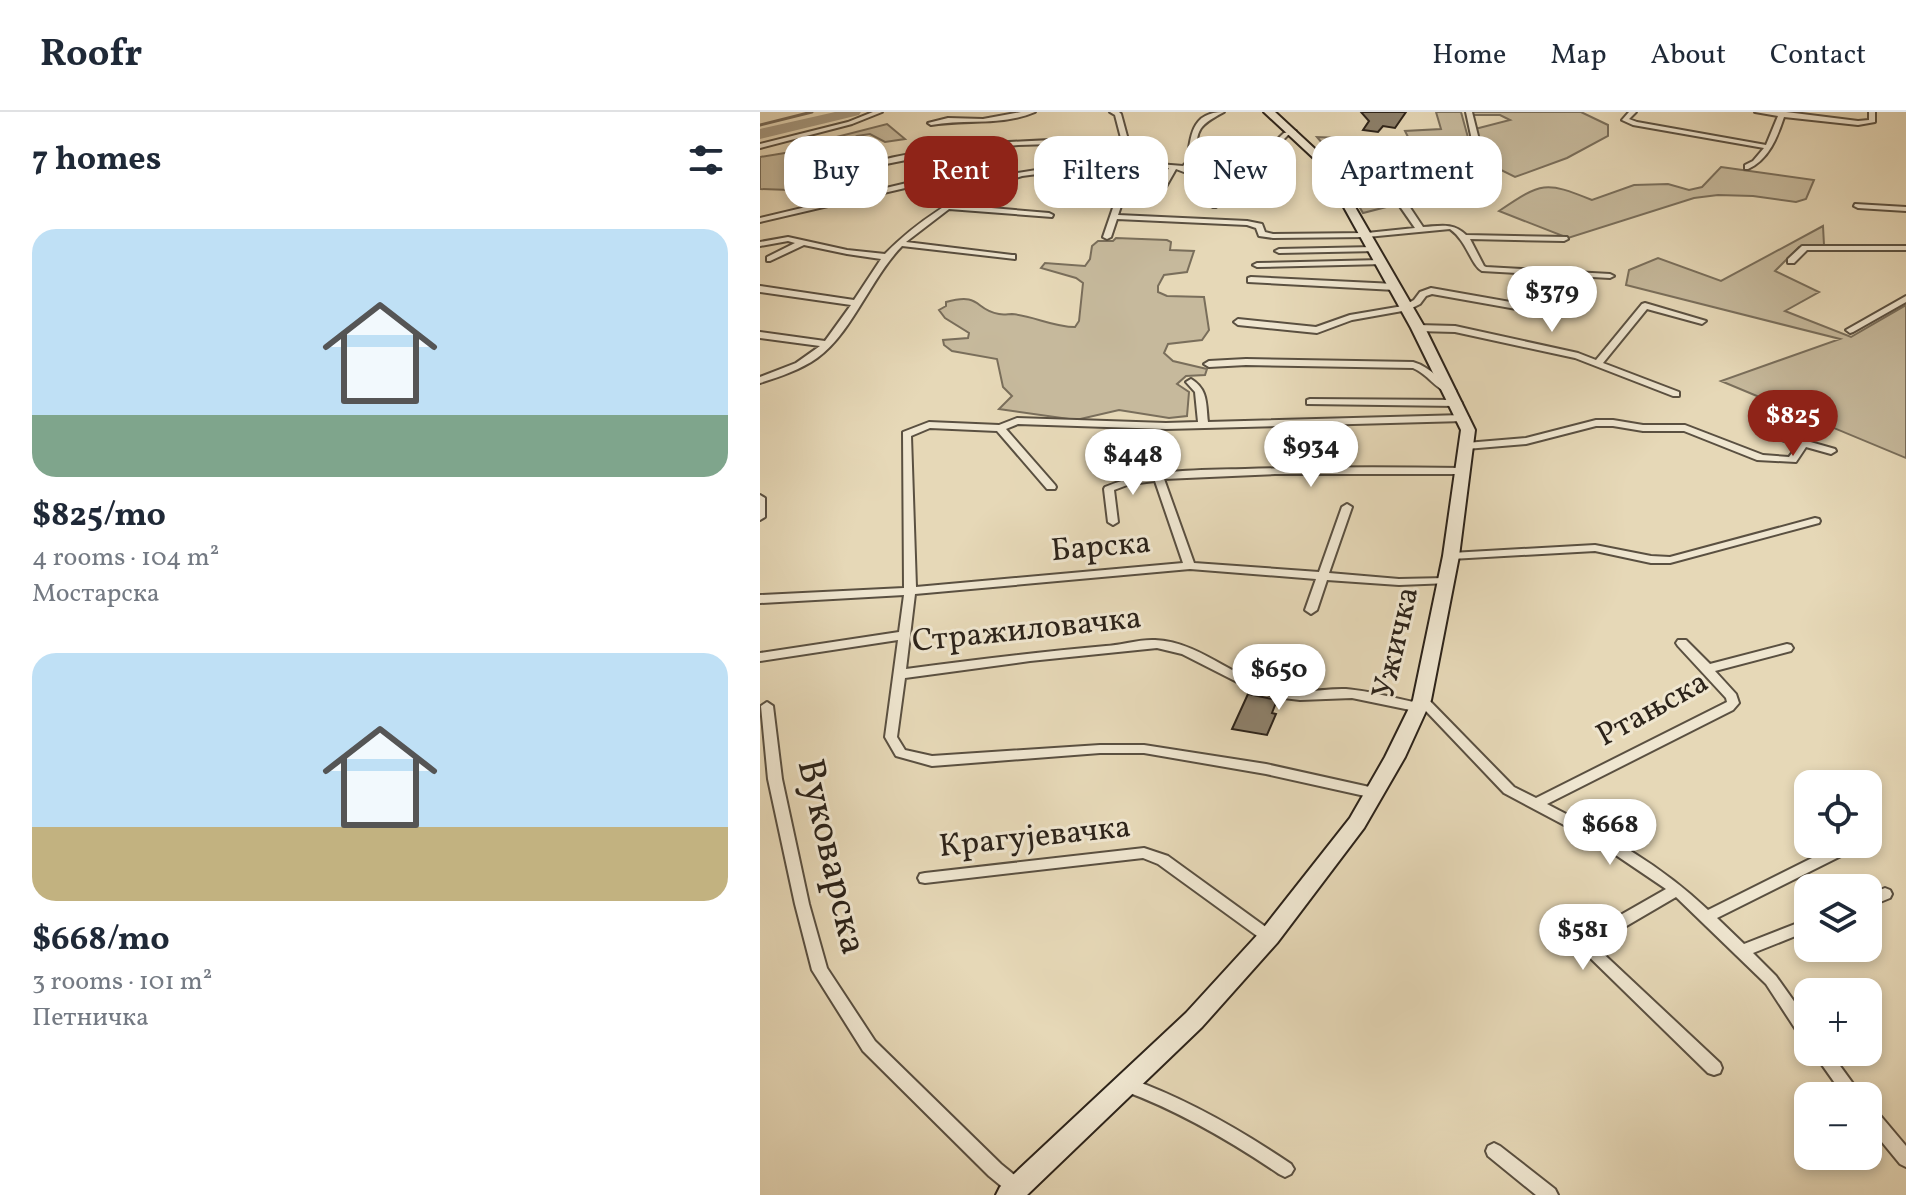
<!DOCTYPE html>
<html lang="en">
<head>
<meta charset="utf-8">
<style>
	body { margin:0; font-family:Vollkorn,serif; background:#f2f2f3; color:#1f2937; height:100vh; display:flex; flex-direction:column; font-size:30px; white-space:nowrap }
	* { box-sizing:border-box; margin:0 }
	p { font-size:26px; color:#747a83 }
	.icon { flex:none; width:44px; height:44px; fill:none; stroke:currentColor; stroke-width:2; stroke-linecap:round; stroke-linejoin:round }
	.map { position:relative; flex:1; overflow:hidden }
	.details { display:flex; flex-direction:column; background:#fff; width:760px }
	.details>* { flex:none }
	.guide { position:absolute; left:24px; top:24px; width:760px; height:72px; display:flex; gap:16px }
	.controls { position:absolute; left:1034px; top:658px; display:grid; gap:16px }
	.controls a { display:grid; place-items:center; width:88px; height:88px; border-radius:16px; background:#fff; box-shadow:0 4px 12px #0003; font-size:40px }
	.price { position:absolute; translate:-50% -68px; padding:0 18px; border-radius:28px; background:#fff; color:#222; font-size:26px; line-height:52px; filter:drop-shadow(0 2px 4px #0008) }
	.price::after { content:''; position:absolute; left:50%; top:48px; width:24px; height:18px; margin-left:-12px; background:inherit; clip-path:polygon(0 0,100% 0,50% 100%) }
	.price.active { background:#8f2418; color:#fff }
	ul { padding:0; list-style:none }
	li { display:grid; align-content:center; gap:16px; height:424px; padding:0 32px }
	li span { display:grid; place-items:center; height:248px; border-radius:24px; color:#555 }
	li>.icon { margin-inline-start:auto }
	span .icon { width:144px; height:144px; fill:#fffc; stroke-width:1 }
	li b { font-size:34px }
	h2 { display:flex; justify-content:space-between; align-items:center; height:96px; padding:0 32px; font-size:34px }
	.tag { padding:0 28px; border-radius:24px; background:#fff; box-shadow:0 4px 12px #0003; font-size:28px; line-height:72px }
	.tag.active { background:#8f2418; color:#fff }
	header { display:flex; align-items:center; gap:48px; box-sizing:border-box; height:112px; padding:0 40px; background:#fff; border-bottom:2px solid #e0e1e3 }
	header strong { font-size:38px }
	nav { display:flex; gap:44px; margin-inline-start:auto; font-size:28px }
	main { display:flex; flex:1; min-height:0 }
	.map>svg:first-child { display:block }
	.green { fill:#c6b99c; stroke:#796e5b; stroke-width:2 }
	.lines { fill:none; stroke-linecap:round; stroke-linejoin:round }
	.stream { stroke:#766a58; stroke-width:3 }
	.river { fill:#a79a82; fill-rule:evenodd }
	.building { fill:#8d816c; stroke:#2c231a; stroke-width:2 }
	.street-casing { stroke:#5a5041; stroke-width:4 }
	.secondary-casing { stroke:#2c231a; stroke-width:4 }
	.street { fill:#efe6d0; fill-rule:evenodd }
	.secondary { fill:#efe6d0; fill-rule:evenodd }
	.labels { text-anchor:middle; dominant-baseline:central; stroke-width:6; stroke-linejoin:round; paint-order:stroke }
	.street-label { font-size:32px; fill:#2c231a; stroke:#efe6d0 }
	.near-street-label { font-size:38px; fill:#2c231a; stroke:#efe6d0 }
</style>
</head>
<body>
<header>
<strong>Roofr</strong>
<nav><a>Home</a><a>Map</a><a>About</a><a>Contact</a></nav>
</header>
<main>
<section class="details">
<h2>7 homes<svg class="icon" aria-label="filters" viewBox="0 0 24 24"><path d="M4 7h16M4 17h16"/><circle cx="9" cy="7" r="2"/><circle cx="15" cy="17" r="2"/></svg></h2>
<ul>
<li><span style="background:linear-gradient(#bfe0f5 75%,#7fa58c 0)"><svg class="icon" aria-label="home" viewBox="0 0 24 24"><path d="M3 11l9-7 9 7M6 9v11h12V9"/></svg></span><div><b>$825/mo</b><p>4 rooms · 104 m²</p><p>Мостарска</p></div></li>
<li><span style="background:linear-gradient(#bfe0f5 70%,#c2b280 0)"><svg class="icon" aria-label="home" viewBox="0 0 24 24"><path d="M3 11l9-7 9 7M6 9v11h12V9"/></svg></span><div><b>$668/mo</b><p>3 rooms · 101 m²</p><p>Петничка</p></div></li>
</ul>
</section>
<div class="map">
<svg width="1146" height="1083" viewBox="0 0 1146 1083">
	<rect width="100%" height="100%" fill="#e6d8b7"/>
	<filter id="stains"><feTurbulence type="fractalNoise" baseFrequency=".0025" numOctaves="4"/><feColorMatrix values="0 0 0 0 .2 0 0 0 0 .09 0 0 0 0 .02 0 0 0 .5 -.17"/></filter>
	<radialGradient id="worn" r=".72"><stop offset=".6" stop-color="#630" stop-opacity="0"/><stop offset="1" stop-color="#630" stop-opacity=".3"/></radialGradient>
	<!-- green -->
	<path class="green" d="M676 0H701L715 51 678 63 668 56 658 69 654 81 634 93 603 101 573 50 559 35 563 32 557 25 613 27 636 36 649 27 645 19 681 17Z
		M709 0H821L848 13V24L807 46 755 65 721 48 715 17 750 8 740 3H711Z
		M127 12 145 27 125 30 110 22 97 24 82 33 90 41 86 48 56 60 66 64V67L30 78 0 77V45L37 39 57 30Z
		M961 55 1054 68 1046 87 1036 90 993 84 958 83 934 86 808 126 739 99C782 70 785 69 832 88L874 73 908 72 929 78 942 75Z
		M1063 114 1064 133 1039 135 1015 159 1059 180 1025 199 1091 225 1146 193V346L961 269 1080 227 866 173 869 158 898 146 961 169Z
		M356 126 407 128 411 130 410 138 434 139 427 160 404 163 398 174V180L407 184 444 185 449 218 442 228 408 232 404 241 413 249 447 257 445 263 426 264 417 272 429 280 427 304 409 306 359 298 316 308 239 297 252 284 243 275 237 247 192 239 184 233 183 228 208 226 209 221 185 206 179 198 186 194V190C222 180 214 198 239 202 244 203 248 202 252 202 274 204 293 215 315 215L319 209 323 171 316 166 281 156 285 151 325 154 330 147 332 134 338 129H353Z"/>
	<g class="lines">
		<!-- stream -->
		<path class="stream" d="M0 13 52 0"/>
		<!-- river -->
		<path class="river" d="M75 0H101L99 3 0 27V17Z"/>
	</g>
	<!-- building -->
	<path class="building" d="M601 0H646L635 16 623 14 618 20 603 18 609 9Z
		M488 582 517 588 512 601 516 602 507 623 472 617Z"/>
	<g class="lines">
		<defs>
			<path id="street" d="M113 0H122L92 12 0 36V32L88 10Z
				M261 0H275C243 14 205 7 171 13L168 11 188 6 223 7Z
				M350 0H359L361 2 374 50 423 54 427 50C431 24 431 0 464 0 434 16 438 18 435 51L429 56 455 66 468 67 489 54 524 21 536 19V21L528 23 494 57 479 68 471 71 456 95H453L449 93 463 72 450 70 416 57 399 87 395 89 391 87 409 56 374 55 358 103 487 109 502 112 505 120 513 122 607 121 655 116 639 93 640 90 700 61 716 47 706 0H712L724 48 706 65 647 91 663 115C680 114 693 110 706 123L807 125 808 127 804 129 710 127 724 154 726 155 850 162 854 164 850 166 722 159C711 153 707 129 690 117L607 125 513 126 499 124 496 116 487 113 357 107 351 125 347 127 343 125 367 55 308 58 262 64 234 73 196 93 289 101 293 103 292 105 189 97 146 130 252 143H255V147L142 134C110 167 92 221 57 246 40 258 19 265 0 271V265L36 251 60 234 0 226V220L65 229 91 193 0 180V174L94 188 121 147 87 142 44 133 10 149H7V145L35 131 28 129 0 134V130L28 125 87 138 125 142C159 107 199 83 244 64L222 58 0 110V106L214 55 197 51 191 39 121 53 86 63 82 61C98 53 118 49 135 45 209 29 285 28 361 26L355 3ZM362 30 367 51 308 53 252 62 203 48 198 39 258 33Z
				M869 0H876L869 7 877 10 1006 33 1018 4 995 0H1026L1098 9 1109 8V0H1115V10L1098 13 1024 5C1017 26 1009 47 988 57H985V53L993 49 1004 36 873 13 862 8Z
				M1095 92 1146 95V99L1098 96 1094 94Z
				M1042 134H1146V138H1047L1034 151H1028V147Z
				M614 135 618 137 617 139 519 141 515 139 519 137Z
				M621 148H624V152L497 155 493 153 497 151Z
				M491 165 635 172 639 175 635 178 488 170V166Z
				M671 176 790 197 794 200 790 203 672 182 666 184 660 192 648 198 592 208 557 221 478 213 474 210 478 207 556 215 590 203 643 194 654 188 660 180Z
				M1146 184V190L1093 220 1090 221 1086 218Z
				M885 191 946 209 942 212 887 197 843 251 919 280V284H913L815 246 695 220 658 219 654 216 658 213 695 214 818 241 836 248 882 192Z
				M486 247 653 250C671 255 681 270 696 279L691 282C675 277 668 262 653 256L486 253 449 255 444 252 449 249Z
				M431 267C448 277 446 292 448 310L704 303 709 306 704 309 406 317 258 312 246 317 295 373 296 375 295 377H287L237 319 170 316 151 324 156 475 423 451 395 369 370 372 354 378 358 410 353 413 348 410 344 377 345 375C389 357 438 358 485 357 557 355 630 355 702 356L707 359 702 362H515L404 367 434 451 559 460 582 395 587 392 592 395 569 461 639 467 686 466 690 467 692 469 690 471 639 473 567 468 557 498 551 502 545 498 556 467 430 457 155 482 146 557C213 548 279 540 346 534 363 533 379 527 395 528 441 530 475 568 519 578 541 583 564 576 586 577 610 579 634 586 658 591L656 588 658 585H666L754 675 776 686 967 590 966 586 918 534 916 531 918 528H926L950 552 1027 532 1031 533 1033 536 1031 539 955 559 976 582 979 591 973 598 787 692C845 722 901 753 948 798L1080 732H1096L1095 737 957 806 984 832 1048 807V819L993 841 1016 864 1048 909V929L1042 927 1006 872 916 785 834 833 960 951 962 956 960 961 954 963 948 961 819 835 822 825 906 777 838 731 744 681 665 598 660 600 592 586 540 588 515 585 481 572 422 542 397 536 270 549 145 566 137 625 145 638 172 644 340 633H384L506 652 614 676 619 678 621 681 619 684 614 686 506 662 384 641H340L172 654 136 644 125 625 138 528 0 549V541L139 520 144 483 0 491V483L144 476 143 320 169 310 239 313 257 306 406 311 438 310 435 280 426 270Z
				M550 287 697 288 702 291 697 294 547 292V288Z
				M836 308H853L883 313H925L1003 343 1029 345 1038 333 1002 322 1000 320 1005 317 1075 337 1076 339 1071 342 1046 335 1036 350 997 348 924 319H883L853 314H836L766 332 706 337 701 334 706 331 766 326Z
				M0 383 5 386V405L0 408Z
				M1055 406 1059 407 1060 409 1059 411 910 451H891L835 439 691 447 685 444 691 441 835 433 891 444 910 445Z
				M7 590 13 594 22 667 49 792 67 856 115 929 241 1052 263 1070 266 1076 263 1082H251L229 1064 103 939 52 858 35 792 8 667 1 594Z
				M384 736 408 744 514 821 516 825 514 829 509 831 504 829 398 752 383 746 165 771 160 770 158 766 160 762 165 761Z
				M1125 776 1130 778 1132 782 1130 786 1108 795V783Z
				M1053 940H1070L1102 984H1084Z
				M368 966C427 987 479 1017 531 1052L534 1057 531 1062 525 1065 519 1062C469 1028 419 999 362 978L360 973 362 968Z
				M1108 994 1114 996 1146 1034V1055L1140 1052 1108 1013Z
				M734 1031 740 1034 795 1077 798 1083H776L728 1044 726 1039 728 1034Z"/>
			<path id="secondary" d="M504 0H515L569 50 665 216 715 318 699 444 671 588 645 645 604 716 517 831 442 915 267 1083H236L240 1075 426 901 501 819 590 706 625 645 653 588 683 444 701 318 651 216 560 52Z"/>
		</defs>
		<!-- street casing -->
		<use href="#street" class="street-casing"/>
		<!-- secondary casing -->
		<use href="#secondary" class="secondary-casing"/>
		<!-- street -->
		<use href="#street" class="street"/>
		<!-- secondary -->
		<use href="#secondary" class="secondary"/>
	</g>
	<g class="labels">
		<!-- street labels -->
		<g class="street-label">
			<text transform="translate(341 436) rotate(-5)">Барска</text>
			<text transform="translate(267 519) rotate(-6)">Стражиловачка</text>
			<text transform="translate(637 531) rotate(-77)">Ужичка</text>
			<text transform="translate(893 598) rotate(-29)">Ртањска</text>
			<text transform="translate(275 726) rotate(-6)">Крагујевачка</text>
		</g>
		<!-- near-street labels -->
		<g class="near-street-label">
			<text transform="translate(70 745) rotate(77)">Вуковарска</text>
		</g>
	</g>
	<rect width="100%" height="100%" filter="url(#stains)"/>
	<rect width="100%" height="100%" fill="url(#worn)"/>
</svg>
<div class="controls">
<a><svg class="icon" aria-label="locate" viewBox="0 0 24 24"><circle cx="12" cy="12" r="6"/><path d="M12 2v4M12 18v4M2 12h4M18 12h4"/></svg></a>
<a><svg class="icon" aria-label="layers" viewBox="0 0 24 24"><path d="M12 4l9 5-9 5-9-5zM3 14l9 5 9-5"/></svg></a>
<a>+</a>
<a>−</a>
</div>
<b class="price" style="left:792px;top:222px">$379</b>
<b class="price active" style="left:1033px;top:346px">$825</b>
<b class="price" style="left:551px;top:377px">$934</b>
<b class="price" style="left:373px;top:385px">$448</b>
<b class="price" style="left:519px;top:600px">$650</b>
<b class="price" style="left:850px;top:755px">$668</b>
<b class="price" style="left:823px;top:860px">$581</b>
<div class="guide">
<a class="tag">Buy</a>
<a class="tag active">Rent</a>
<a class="tag">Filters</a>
<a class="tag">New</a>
<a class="tag">Apartment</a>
</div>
</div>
</main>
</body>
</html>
